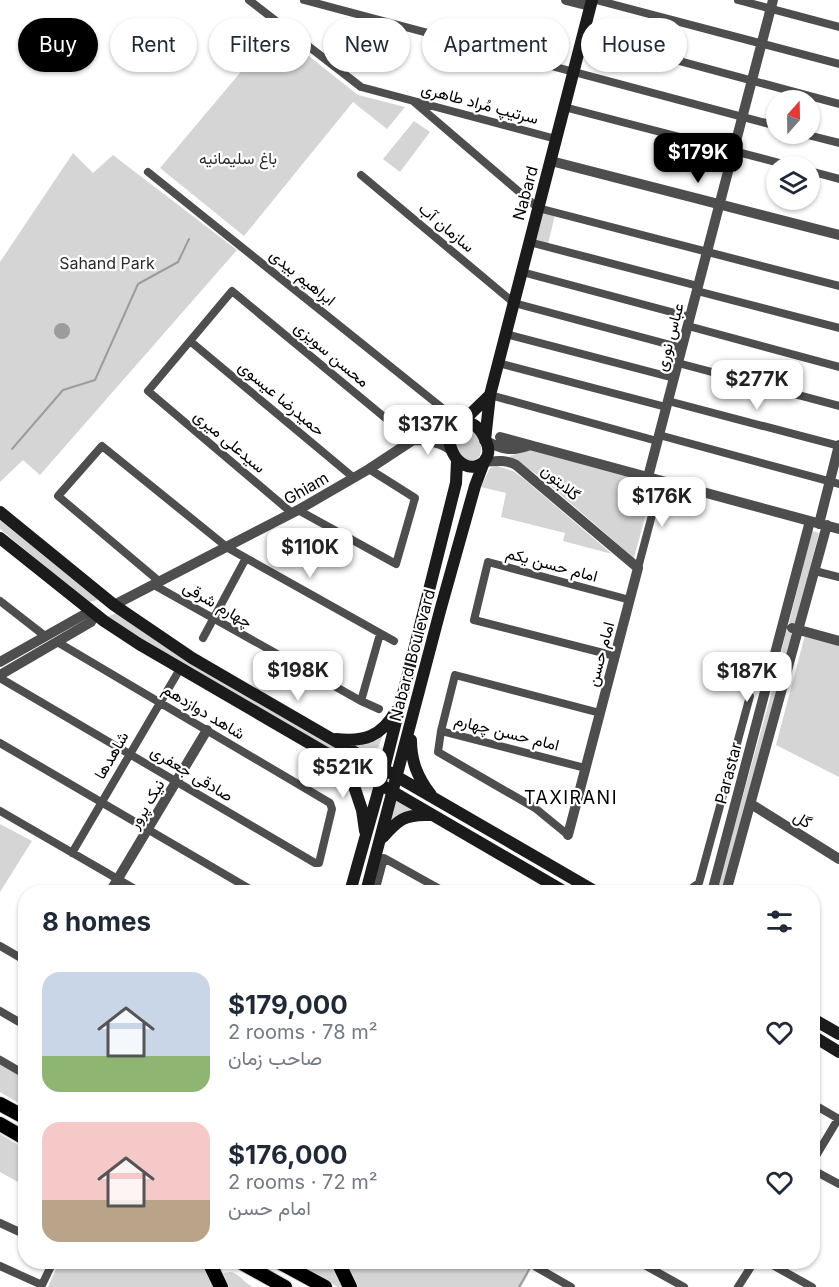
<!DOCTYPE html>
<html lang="en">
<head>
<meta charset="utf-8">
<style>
	body { margin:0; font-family:Inter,Vazirmatn,sans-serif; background:#f2f2f3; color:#1f2937; height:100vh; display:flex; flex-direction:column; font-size:22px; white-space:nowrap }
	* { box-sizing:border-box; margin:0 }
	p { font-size:20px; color:#747a83 }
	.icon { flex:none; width:33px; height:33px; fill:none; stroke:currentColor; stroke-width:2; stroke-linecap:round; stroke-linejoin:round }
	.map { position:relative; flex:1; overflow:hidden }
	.sheet { position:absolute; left:18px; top:885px; width:802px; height:384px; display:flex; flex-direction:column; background:#fff; border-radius:24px; box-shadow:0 2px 4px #0004 }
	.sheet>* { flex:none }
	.banner { position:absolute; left:18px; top:18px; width:804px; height:54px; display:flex; gap:12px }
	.needle { width:39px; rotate:20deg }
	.fabs { position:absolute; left:766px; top:90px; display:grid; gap:12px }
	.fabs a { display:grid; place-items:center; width:54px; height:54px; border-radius:50%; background:#fff; box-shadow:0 2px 4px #0004; font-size:30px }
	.price { position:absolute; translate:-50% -51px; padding:0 14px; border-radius:12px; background:#fff; color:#222; font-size:20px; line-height:39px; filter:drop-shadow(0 2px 3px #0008) }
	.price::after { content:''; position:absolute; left:50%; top:36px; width:18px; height:14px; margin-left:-9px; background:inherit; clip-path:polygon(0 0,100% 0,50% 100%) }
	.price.active { background:#000; color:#fff }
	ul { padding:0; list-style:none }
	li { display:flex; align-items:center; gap:18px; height:150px; padding:0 24px }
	li span { display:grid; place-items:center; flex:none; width:168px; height:120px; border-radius:18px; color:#555 }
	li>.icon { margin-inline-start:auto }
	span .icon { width:72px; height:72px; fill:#fffc; stroke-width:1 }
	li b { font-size:26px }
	h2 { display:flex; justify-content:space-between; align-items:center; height:72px; padding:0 24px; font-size:26px }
	.chip { padding:0 21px; border-radius:27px; background:#fff; box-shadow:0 2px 4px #0004; font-size:21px; line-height:54px }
	.chip.active { background:#000; color:#fff }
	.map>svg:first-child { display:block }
	.green { fill:#d5d5d5 }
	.water { fill:#9c9c9c }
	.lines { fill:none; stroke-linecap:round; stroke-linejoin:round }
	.stream { stroke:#9c9c9c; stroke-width:2 }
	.primary-casing { stroke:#dbdbdb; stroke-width:16 }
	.trunk-casing { stroke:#dbdbdb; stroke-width:16 }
	.minor { stroke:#4e4e4e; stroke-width:8 }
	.tertiary { stroke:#4e4e4e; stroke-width:10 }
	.secondary { stroke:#1b1b1b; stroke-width:12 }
	.primary { stroke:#000; stroke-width:14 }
	.trunk { stroke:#000; stroke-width:14 }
	.labels { text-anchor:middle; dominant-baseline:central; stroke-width:4.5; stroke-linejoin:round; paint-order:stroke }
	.street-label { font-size:16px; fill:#000; stroke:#fff }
	.park-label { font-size:16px; fill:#2c2c2c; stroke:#fff }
	.neighbourhood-label { font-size:18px; letter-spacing:1.5px; fill:#000; stroke:#fff }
</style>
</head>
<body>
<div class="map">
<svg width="839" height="1287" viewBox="0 0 839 1287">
	<rect width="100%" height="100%" fill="#fff"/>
	<!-- green -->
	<path class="green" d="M276 30 358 95 405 107 387 129 353 102 244 236 160 168Z
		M414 121 430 132 400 172 383 159Z
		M73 153 93 173 113 155 237 250 40 475 23 460 0 482V262Z
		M540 211 555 215 548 244 533 240Z
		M463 429 475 433 482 445 480 456C466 470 453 450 456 436Z
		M530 448 647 480 653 488 634 558 539 476 509 456 524 452Z
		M497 466 513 471 524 479 612 554 563 541 565 533 501 517 506 493 481 487 490 468Z
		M0 518 85 588 98 600 88 602 0 529Z
		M812 531 819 533 795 625 789 623Z
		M117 613 351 756 366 769 365 772 106 617Z
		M786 631 793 634 724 892H716L774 684Z
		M805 635 839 646V777L776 745Z
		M384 731 375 758 351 745Z
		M395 799 413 811 387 827Z
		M0 824 32 841 0 892Z
		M0 1055 25 1070V1107L0 1092Z
		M0 1134 25 1149V1186L0 1172Z
		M59 1262H204L215 1287H48Z
		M293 1262H332L345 1287H338Z
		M341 1262H535L530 1263 528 1275 521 1287H356Z
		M231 1272C240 1274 244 1283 253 1287H226L223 1273Z"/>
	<!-- water -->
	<path class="water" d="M54 331a8 8 0 1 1 16 0a8 8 0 1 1-16 0Z"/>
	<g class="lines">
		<!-- stream -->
		<path class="stream" d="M12 449 63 390 95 380 138 284 178 262 189 239
			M519 1287 530 1268"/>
		<defs>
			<path id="primary" d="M209 1262 221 1287"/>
			<path id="trunk" d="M0 1104 26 1118
				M0 1124 26 1139
				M240 1262 285 1287
				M279 1262 325 1287
				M338 1262 350 1287"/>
		</defs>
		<!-- primary casing -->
		<use href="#primary" class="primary-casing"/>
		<!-- trunk casing -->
		<use href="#trunk" class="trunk-casing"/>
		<!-- minor -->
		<path class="minor" d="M249 0 361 87 556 139
			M304 0 777 126
			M596 0 839 64
			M738 0 839 27
			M583 35 839 104
			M413 101 538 208 839 286
			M564 107 791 166
			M804 134 839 143
			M810 171 839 179
			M148 172 461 423
			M361 175 514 303 682 348
			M529 242 698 286
			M522 272 690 317
			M697 291 839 328
			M688 326 839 367
			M506 334 674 378
			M190 341 354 478
			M498 363 666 407
			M678 363 839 406
			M490 395 657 441
			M668 401 839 446
			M659 435 839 484
			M298 510 396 564 415 498 369 469
			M292 513 148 391 232 291 412 440
			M638 568 661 481
			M815 571 839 577
			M160 582 58 496 102 446 228 548 394 641
			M154 585 361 701 379 709
			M0 601 45 636
			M203 638 246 558
			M615 656 474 620 488 562 630 600
			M0 678 315 863H319L332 809 330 803 59 643
			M361 701 380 634
			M441 731 438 752 535 808 568 835
			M0 743 255 892
			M585 768 441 731 455 675 600 713
			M0 811 140 892
			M72 853 177 674
			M692 888 699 883 750 696 742 688
			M375 892 384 858 445 892
			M0 946 26 961
			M0 1011 26 1026
			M0 1060 26 1075
			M813 1104 839 1119
			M813 1161 838 1119
			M813 1170 839 1184
			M0 1223 26 1235
			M639 1262 684 1287
			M767 1262 812 1287
			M0 1266 42 1285
			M536 1267 571 1287
			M41 1287 53 1262
			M738 1287 754 1262"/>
		<!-- tertiary -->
		<path class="tertiary" d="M566 0 590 6
			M551 161 839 235
			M500 437 839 529
			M413 440C425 440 442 442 452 451
			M485 440C502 450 511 452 530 445
			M484 462C495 461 505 459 516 465L638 568 568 835
			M648 477 773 0
			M819 524 839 445
			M114 605 298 510 369 469 439 423 455 427
			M792 628 839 641
			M0 662 85 614H95L91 622 0 675
			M751 804 839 859
			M110 892 207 730
			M712 892 810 521
			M726 892 827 525"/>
		<!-- secondary -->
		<path class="secondary" d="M490 395 592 0
			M467 422C478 425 482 432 486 441 497 464 466 479 453 453 449 444 448 439 451 430L461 423Z
			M461 423 490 395 485 440
			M0 512 114 605 192 658 596 892
			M0 538 104 621 139 644 565 892
			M336 739C364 742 381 737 396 711
			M411 740C411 762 418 778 431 795
			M338 765 353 783 362 810 365 831
			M383 837C398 820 405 814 429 815
			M350 892 380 785 456 483 457 461
			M366 892 440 611 475 486 484 462
			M813 1019 839 1034
			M813 1036 839 1052"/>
		<!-- primary -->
		<use href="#primary" class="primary"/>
		<!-- trunk -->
		<use href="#trunk" class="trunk"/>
	</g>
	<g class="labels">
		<!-- street labels -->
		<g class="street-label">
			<text transform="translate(480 103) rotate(15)">سرتیپ مُراد طاهری</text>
			<text transform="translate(525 193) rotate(-75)">Nabard</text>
			<text transform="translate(447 227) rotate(40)">سازمان آب</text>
			<text transform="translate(303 277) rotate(39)">ابراهیم بیدی</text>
			<text transform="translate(669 337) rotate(-75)">عباس نوری</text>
			<text transform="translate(332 354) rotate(40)">محسن سویزی</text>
			<text transform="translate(282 398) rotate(40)">حمیدرضا عیسوی</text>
			<text transform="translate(230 441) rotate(40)">سیدعلی میری</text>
			<text transform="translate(561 482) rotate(41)">گلابتون</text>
			<text transform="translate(306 488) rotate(-30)">Ghiam</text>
			<text transform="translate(552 564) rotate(15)">امام حسن یکم</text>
			<text transform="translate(218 604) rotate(30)">چهارم شرقی</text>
			<text transform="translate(600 654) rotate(-75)">امام حسن</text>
			<text transform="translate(412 655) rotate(-75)">Nabard Boulevard</text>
			<text transform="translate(204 711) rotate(31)">شاهد دوازدهم</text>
			<text transform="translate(507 732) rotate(14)">امام حسن چهارم</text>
			<text transform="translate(111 755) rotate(-60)">شاهدها</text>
			<text transform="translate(192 773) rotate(31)">صادقی جعفری</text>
			<text transform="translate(728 773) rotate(-75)">Parastar</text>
			<text transform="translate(146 804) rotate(-59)">نیک پرور</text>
			<text transform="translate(803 819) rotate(32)">گل</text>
		</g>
		<!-- park labels -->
		<g class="park-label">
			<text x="238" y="158">باغ سلیمانیه</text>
			<text x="107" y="263">Sahand Park</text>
		</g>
		<!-- neighbourhood labels -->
		<g class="neighbourhood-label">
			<text x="571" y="797">TAXIRANI</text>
		</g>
	</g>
</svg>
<div class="fabs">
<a><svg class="needle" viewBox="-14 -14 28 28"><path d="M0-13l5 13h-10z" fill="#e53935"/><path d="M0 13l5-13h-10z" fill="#747a83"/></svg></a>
<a><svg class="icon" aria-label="layers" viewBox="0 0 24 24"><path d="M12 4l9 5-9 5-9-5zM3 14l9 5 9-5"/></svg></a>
</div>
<b class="price active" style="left:698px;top:184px">$179K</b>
<b class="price" style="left:757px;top:411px">$277K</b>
<b class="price" style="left:428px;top:456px">$137K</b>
<b class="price" style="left:662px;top:528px">$176K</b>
<b class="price" style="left:310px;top:579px">$110K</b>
<b class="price" style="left:298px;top:702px">$198K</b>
<b class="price" style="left:747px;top:703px">$187K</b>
<b class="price" style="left:343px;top:799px">$521K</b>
<div class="banner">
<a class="chip active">Buy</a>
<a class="chip">Rent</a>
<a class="chip">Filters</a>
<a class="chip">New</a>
<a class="chip">Apartment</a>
<a class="chip">House</a>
</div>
<section class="sheet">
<h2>8 homes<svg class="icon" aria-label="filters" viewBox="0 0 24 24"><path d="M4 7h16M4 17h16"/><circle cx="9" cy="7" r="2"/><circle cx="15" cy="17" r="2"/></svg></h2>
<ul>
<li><span style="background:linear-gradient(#c9d6e8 70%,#8fb573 0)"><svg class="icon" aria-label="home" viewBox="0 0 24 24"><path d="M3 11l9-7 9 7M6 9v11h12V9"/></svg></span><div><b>$179,000</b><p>2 rooms · 78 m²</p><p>صاحب زمان</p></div><svg class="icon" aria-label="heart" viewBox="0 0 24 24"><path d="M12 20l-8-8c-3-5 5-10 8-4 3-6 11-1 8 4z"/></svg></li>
<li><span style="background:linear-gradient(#f6c9c9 65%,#b9a48a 0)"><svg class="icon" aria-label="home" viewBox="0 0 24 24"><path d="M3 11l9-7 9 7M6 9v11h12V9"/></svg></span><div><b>$176,000</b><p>2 rooms · 72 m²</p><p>امام حسن</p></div><svg class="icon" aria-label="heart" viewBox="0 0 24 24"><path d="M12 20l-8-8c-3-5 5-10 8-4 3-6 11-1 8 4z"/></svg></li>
</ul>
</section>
</div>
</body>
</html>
